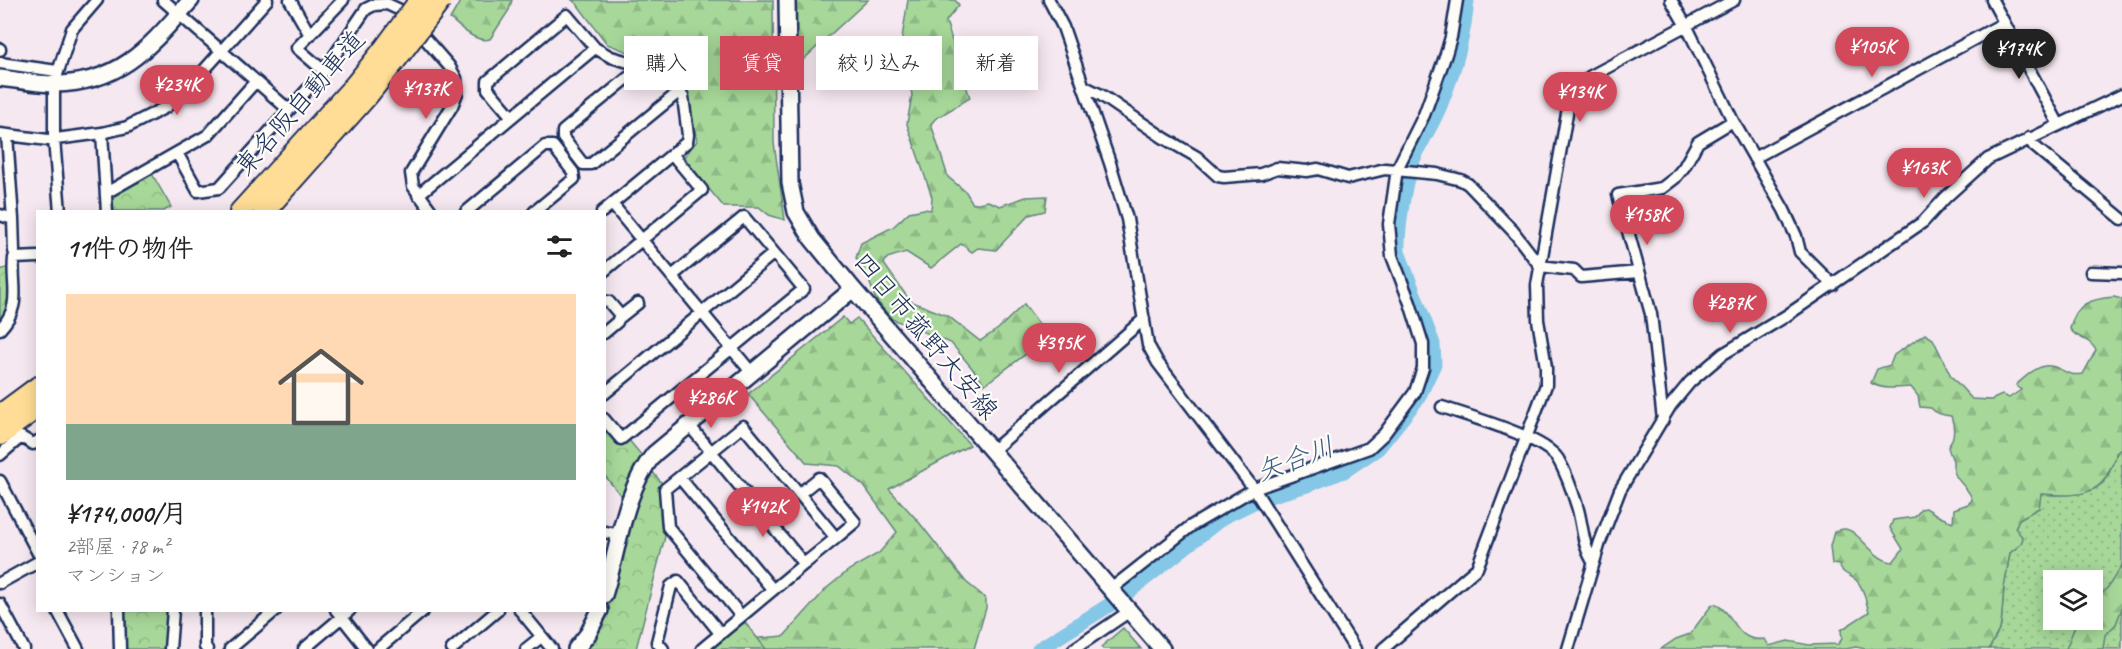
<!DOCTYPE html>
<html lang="ja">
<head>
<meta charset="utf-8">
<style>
	body { margin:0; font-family:Caveat,"Klee One",sans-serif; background:#f2f2f2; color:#222; height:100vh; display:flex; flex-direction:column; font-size:22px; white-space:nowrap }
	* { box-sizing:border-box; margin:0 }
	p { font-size:20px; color:#767676 }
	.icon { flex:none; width:33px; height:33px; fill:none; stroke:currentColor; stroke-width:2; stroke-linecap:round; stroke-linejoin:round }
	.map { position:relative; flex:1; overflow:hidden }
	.drawer { position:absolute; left:36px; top:210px; width:570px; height:402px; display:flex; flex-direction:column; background:#fff; border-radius:0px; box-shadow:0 3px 15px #0003 }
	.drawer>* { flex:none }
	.guide { position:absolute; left:624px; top:36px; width:570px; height:54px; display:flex; gap:12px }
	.fabs { position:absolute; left:2043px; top:570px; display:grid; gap:12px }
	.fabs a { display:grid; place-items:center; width:60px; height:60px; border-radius:0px; background:#fff; box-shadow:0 3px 15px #0003; font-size:30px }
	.price { position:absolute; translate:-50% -51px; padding:0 14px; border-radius:21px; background:#d1495b; color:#fff; font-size:20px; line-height:39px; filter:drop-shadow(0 2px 3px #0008) }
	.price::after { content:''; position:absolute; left:50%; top:36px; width:18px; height:14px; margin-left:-9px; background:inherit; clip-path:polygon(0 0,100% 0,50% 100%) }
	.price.on { background:#222; color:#fff }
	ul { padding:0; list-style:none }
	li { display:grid; align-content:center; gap:12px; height:318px; padding:0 30px }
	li+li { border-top:2px solid #e0e0e0 }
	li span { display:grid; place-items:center; height:186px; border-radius:0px; color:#555 }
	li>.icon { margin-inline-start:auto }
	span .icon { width:108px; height:108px; fill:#fffc; stroke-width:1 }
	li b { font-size:26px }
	h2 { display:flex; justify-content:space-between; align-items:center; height:72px; padding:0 30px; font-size:26px }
	.chip { padding:0 21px; border-radius:0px; background:#fff; box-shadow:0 3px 15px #0003; font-size:21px; line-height:54px }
	.chip.on { background:#d1495b; color:#fff }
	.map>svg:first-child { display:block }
	.grass { fill:url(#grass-dots); stroke:#61847c; stroke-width:1.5; fill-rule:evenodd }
	.forest { fill:url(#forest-firs); stroke:#61847c; stroke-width:1.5 }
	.park { fill:url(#park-crowns); stroke:#61847c; stroke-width:1.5 }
	.pitch { fill:#a7d899; stroke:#61847c; stroke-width:1.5 }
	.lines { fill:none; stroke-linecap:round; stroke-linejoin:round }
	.river { stroke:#85c7e6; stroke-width:15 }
	.street-casing { stroke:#1b2f5e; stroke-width:15 }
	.secondary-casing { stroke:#1b2f5e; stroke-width:20 }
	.highway-casing { stroke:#1b2f5e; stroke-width:24 }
	.street { stroke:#fdfcf7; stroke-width:10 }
	.secondary { stroke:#fdfcf7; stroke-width:15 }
	.highway { stroke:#ffdd96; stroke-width:20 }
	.highway-bridge-casing { stroke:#1b2f5e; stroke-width:24; stroke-linecap:butt }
	.highway-bridge { stroke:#ffdd96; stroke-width:20 }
	.labels { text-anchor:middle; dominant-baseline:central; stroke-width:4.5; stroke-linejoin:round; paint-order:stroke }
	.street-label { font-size:26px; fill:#1b2f5e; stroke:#fdfcf7 }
	.water-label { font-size:27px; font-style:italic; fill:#3b5d87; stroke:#fdfcf7 }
</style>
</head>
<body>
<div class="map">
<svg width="2122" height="649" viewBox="0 0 2122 649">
	<defs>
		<pattern id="grass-dots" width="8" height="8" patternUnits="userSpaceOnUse" patternTransform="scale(1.5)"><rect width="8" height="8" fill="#a7d899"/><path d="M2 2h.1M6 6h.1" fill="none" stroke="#8fba86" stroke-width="1.8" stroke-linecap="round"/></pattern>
		<pattern id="forest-firs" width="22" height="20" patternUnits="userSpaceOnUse" patternTransform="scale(1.5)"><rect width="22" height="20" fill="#a7d899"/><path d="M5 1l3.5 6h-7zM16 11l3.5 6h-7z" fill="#8fba86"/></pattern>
		<pattern id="park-crowns" width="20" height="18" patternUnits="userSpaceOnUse" patternTransform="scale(1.5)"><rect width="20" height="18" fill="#a7d899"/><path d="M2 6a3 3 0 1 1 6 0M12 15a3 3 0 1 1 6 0" fill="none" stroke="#8fba86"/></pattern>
	</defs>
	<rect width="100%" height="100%" fill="#f6e8f0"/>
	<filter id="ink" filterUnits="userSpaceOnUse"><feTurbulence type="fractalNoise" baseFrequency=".0167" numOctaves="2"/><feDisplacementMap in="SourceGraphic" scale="12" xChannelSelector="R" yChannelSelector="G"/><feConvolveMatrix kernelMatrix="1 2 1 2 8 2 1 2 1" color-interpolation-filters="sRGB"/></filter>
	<g filter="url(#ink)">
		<!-- grass -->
		<path class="grass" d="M2122 448V649H1989L2001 626 2004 587 2010 553 2021 544 2015 528 2019 519 2039 508 2040 494C2060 496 2096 498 2107 477 2113 468 2112 455 2122 448ZM2054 580H2092V620H2054Z"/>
		<!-- forest -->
		<path class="forest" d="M461 0H512L509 10 490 39C475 43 462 28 450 19Z
			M572 0H773L774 143 785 220 769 215 759 207H724L683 158 697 141 687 87 676 70 607 44 577 4Z
			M792 0H868L793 69Z
			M908 0H955L959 5 946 21 970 98 935 119 931 124 948 177 966 192 973 204 988 201 1000 206 1026 197 1047 196 1045 211 1029 215 996 250 978 248 972 252 961 244 931 268 906 252 887 258 884 264 910 301 948 316 980 341 998 329 1024 304 1049 337 984 385 977 374 951 343 892 319 876 300 867 275 856 258 861 243 893 227 909 212 924 209 931 210 932 197 907 124 912 95 902 38Z
			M2114 297 2122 299V448L2116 453C2116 461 2112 464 2109 471 2098 499 2066 496 2041 494L2039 508 2019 519 2015 528 2023 538 2021 544 2010 553 2004 587 2001 626 1989 649H1865L1856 647 1846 649H1661L1676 639 1690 634 1711 606 1715 604C1737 614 1734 643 1765 639L1769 646 1788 641 1809 645 1838 644 1842 639 1841 630 1869 612C1866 602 1864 588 1856 580 1849 574 1842 574 1839 565L1832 564 1830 546 1834 532C1837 531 1840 529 1844 529 1859 529 1873 561 1893 562L1903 549 1890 528 1893 520 1915 517 1921 509 1926 508 1940 517 1953 522 1954 509 1968 504 1972 500C1971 491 1960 484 1956 476 1953 470 1953 467 1953 461 1952 457 1949 453 1948 447 1955 437 1955 428 1951 416 1943 415 1936 414 1931 408L1920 407 1918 396 1911 387C1897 388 1883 390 1871 383L1877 369 1890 365 1894 355 1925 334 1933 339 1951 376 1972 399 1991 400 2002 395 2009 398 2021 390 2016 385C2024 378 2038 364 2050 366 2064 368 2066 377 2083 374L2096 350C2086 335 2079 341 2070 329 2076 303 2090 299 2114 297Z
			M843 317 849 324 857 318 970 445 889 489 918 521 966 582 982 595 986 600V608L974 649H738L749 639 784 636 827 588 849 570 879 553 897 532 864 486 839 466 807 463 748 394Z
			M2122 565V608L2116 624 2105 635 2103 649H2066L2075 626 2081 620H2092L2093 603 2108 587Z"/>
		<!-- park -->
		<path class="park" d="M151 172 171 207 164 211H111L110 198 112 194Z
			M9 267 10 306 0 323V270Z
			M604 424 628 439 643 457 628 482 622 497 605 476Z
			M652 471 664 486 667 529 636 649H587L602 626 607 612 640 493Z
			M122 611H168L165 649H124Z
			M743 620 766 649H710Z"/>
		<!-- pitch -->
		<path class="pitch" d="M1123 628 1141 649H1103L1101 647Z"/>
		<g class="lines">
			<!-- river -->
			<path class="river" d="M1039 649 1119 599 1223 517 1262 498 1307 485 1344 471 1378 448 1418 398 1434 364 1433 344 1398 252C1397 232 1404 184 1411 165 1419 144 1433 124 1441 103 1455 69 1464 36 1467 0"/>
			<defs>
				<path id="street" d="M163 0 289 110
					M290 0 310 35
					M1049 0 1063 27 1110 163 1127 219 1148 345 1158 363 1254 489 1355 649
					M1671 0 1689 31 1733 121 1784 210 1796 236 1800 252 1833 285
					M1992 0 2059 125
					M0 49V50
					M0 63 57 71
					M641 67 563 131V138L583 164H591L680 91
					M324 71 297 48 343 0
					M1083 86 1101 95 1164 138 1197 157 1218 176 1224 177 1261 174 1277 168 1307 171 1318 169 1348 178 1385 169 1437 174 1461 180 1468 184 1513 231 1540 266 1574 270 1581 277 1639 272
					M512 117 488 89V81L567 15 595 48
					M102 133 107 212
					M0 134 48 140 102 133 127 127 166 107 198 77 267 0
					M2029 138 2034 146 2122 219
					M177 153 198 191 219 188 324 71 366 9 374 5 387 4 400 10 449 66 456 78 457 93 452 106 411 173 413 186 432 212
					M1754 158 2004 23
					M106 193 208 135 256 81
					M418 195 595 48 611 57 667 73 683 97 688 135 687 142 602 212
					M612 204 752 373
					M60 212 54 139V84L72 29 97 0
					M466 212 545 146H553L573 172 574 179 534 212
					M0 215 13 219 7 135
					M13 219 14 251
					M604 271 702 190 672 154
					M2091 272 2122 273
					M672 276 744 217 774 253
					M604 301 609 302 620 315 617 322 604 333
					M619 318 638 303
					M0 329C23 305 11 286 14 258L38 257
					M604 394 774 253 804 289 621 439 604 419
					M1442 407C1468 416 1544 437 1558 459 1565 471 1573 493 1577 506 1583 525 1582 546 1594 563
					M1663 420 1651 314 1618 195 1662 188 1675 178 1684 167 1698 142 1733 121
					M689 425 804 564 702 649
					M992 451 1144 319
					M0 455 21 437 33 444 38 441
					M680 478 773 590
					M0 481 38 553
					M604 532 621 535
					M804 564 836 538
					M0 583 38 562
					M1111 589 1191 526 1254 489 1369 448 1384 434 1415 392 1423 368V344L1410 303 1392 256 1389 224 1397 169 1424 115 1446 54 1451 37 1457 0
					M0 604 24 649
					M57 610 78 649
					M119 610 120 649
					M205 610V647L207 649
					M336 610 367 649
					M520 610 552 649
					M741 616 668 527 665 489 743 426 836 538 855 522 819 478 799 494
					M170 649 173 610
					M230 649 276 610
					M304 649 350 610
					M378 649 424 610
					M452 649 498 610
					M526 649 541 637
					M663 649 657 642 671 586 678 581 720 633
					M1074 649 1130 611
					M1383 649 1477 568 1546 385V367L1538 320 1537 285 1569 102 1575 90 1591 76 1734 0
					M1568 649 1600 542 1620 490 1671 405 1690 382 1723 354 1786 316 1923 222 1946 197 1988 159 2122 95"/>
				<path id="secondary" d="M787 0 790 183 796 212 812 239 853 289 1162 649
					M0 78C18 80 37 84 55 84 122 83 150 46 191 0
					M604 595C619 548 623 493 654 454L853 289
					M576 649 588 634 600 610"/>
				<path id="highway" d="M240 212 355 85 384 49
					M264 212 368 95 395 61
					M0 415 38 387
					M0 435 38 407"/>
			</defs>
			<!-- street casing -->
			<use href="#street" class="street-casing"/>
			<!-- secondary casing -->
			<use href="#secondary" class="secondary-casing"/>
			<!-- highway casing -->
			<use href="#highway" class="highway-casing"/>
			<!-- street -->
			<use href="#street" class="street"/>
			<!-- secondary -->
			<use href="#secondary" class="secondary"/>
			<!-- highway -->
			<use href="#highway" class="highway"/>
			<defs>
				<path id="highway-bridge" d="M384 49 420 0
					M395 61 441 0"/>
			</defs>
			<!-- highway-bridge casing -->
			<use href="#highway-bridge" class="highway-bridge-casing"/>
			<!-- highway-bridge -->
			<use href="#highway-bridge" class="highway-bridge"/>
		</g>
	</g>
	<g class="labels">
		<!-- street labels -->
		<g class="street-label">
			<text transform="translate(300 103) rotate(-49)">東名阪自動車道</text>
			<text transform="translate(926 336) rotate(50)">四日市菰野大安線</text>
		</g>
		<!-- water labels -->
		<g class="water-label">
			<text transform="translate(1295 459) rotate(-20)">矢合川</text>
		</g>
	</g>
</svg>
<div class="fabs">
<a><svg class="icon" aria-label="layers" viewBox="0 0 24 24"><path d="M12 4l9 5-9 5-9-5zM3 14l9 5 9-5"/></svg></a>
</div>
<b class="price" style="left:1872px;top:78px">¥105K</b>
<b class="price on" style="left:2019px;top:80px">¥174K</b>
<b class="price" style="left:177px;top:116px">¥234K</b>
<b class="price" style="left:426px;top:120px">¥137K</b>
<b class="price" style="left:1580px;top:123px">¥134K</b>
<b class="price" style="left:1924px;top:199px">¥163K</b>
<b class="price" style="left:1647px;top:246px">¥158K</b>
<b class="price" style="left:1730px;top:334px">¥287K</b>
<b class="price" style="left:1059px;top:374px">¥395K</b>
<b class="price" style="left:711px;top:429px">¥286K</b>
<b class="price" style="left:763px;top:538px">¥142K</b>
<div class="guide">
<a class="chip">購入</a>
<a class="chip on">賃貸</a>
<a class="chip">絞り込み</a>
<a class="chip">新着</a>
</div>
<section class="drawer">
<h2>11件の物件<svg class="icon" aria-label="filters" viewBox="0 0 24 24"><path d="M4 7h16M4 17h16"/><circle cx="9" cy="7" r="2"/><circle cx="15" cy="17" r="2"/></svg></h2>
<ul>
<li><span style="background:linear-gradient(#ffd9b3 70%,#7fa58c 0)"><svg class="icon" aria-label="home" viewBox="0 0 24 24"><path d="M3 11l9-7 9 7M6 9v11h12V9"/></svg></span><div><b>¥174,000/月</b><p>2部屋 · 78 m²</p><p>マンション</p></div></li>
</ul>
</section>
</div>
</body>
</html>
